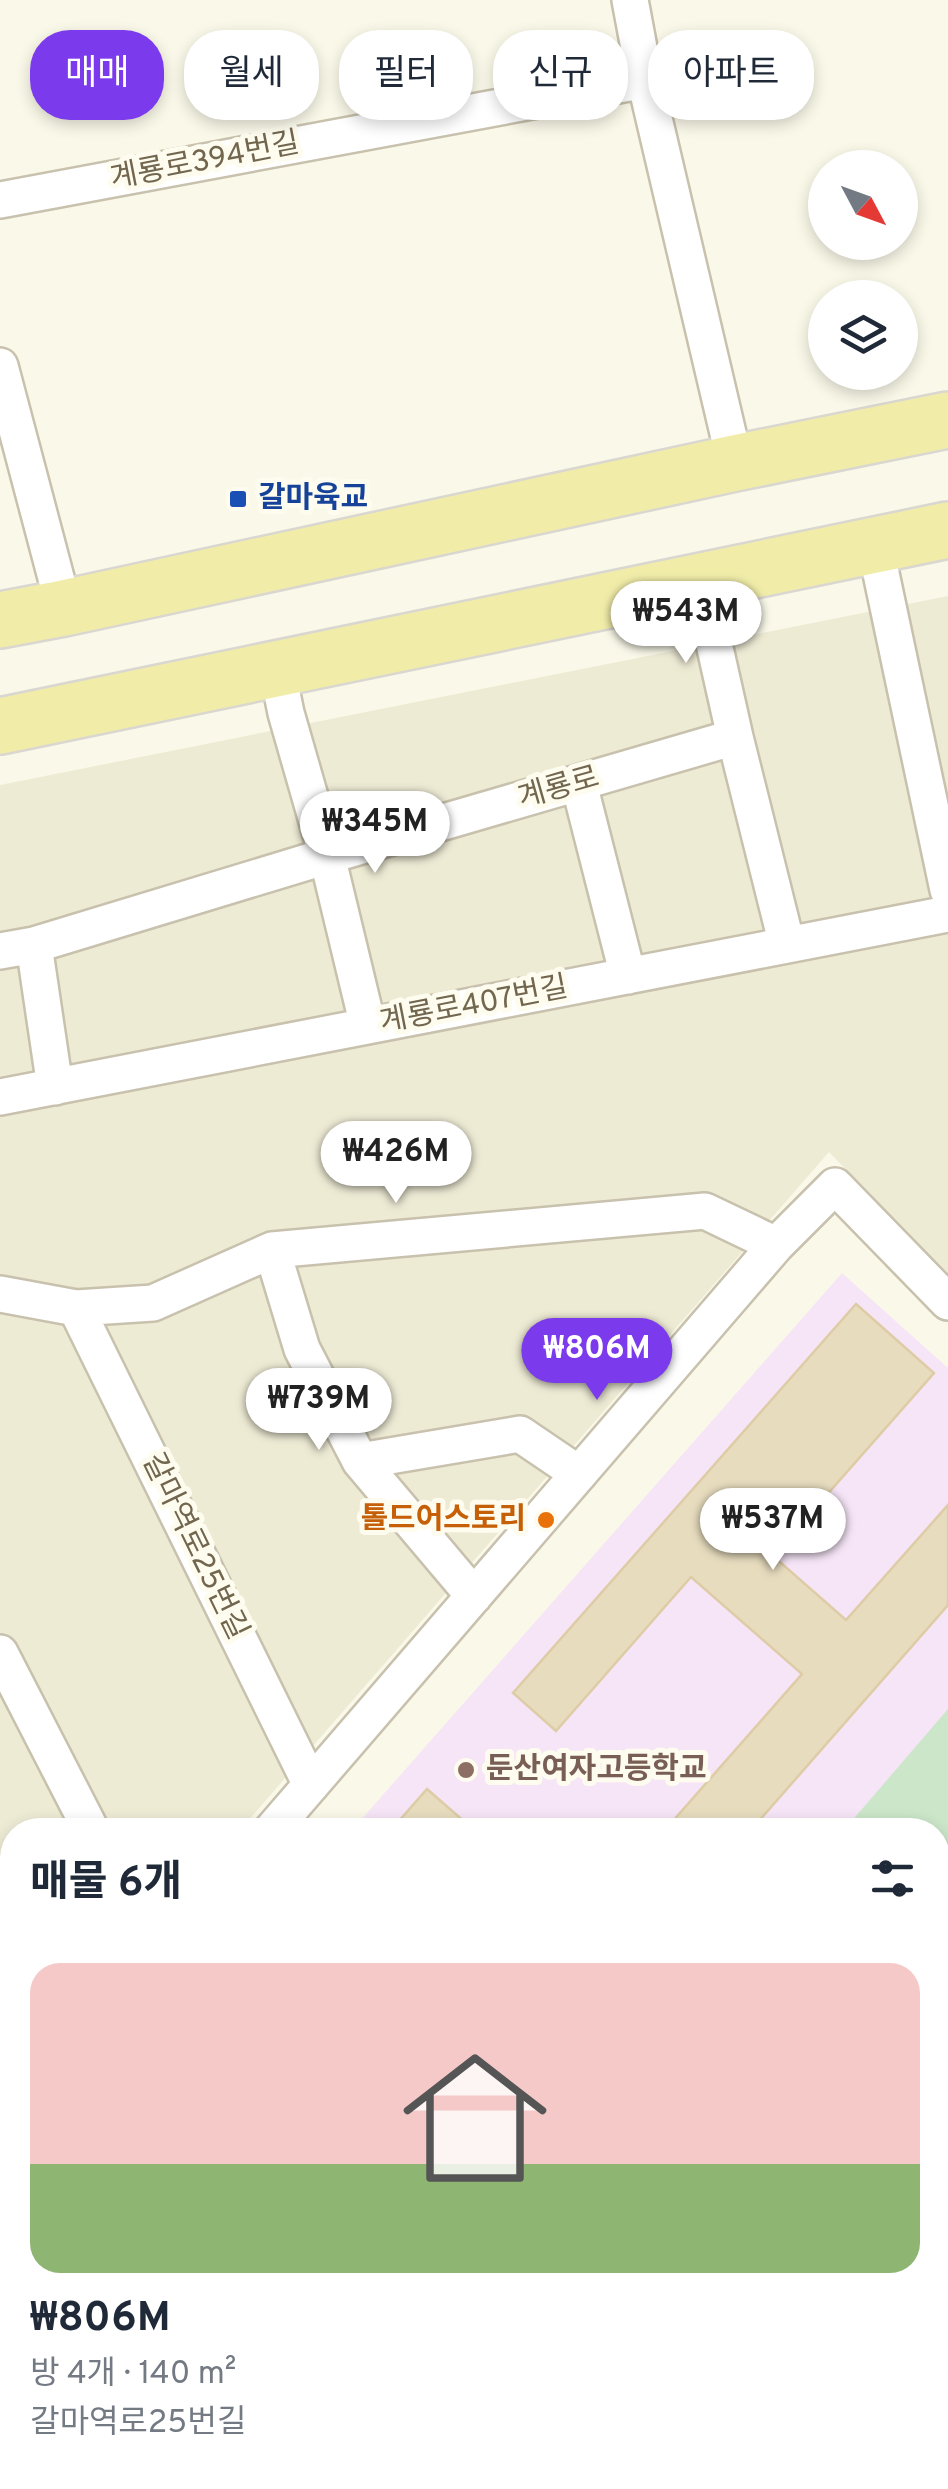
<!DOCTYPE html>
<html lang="ko">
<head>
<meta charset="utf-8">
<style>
	body { margin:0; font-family:Overpass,"Noto Sans KR",sans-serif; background:#f2f2f3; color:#1f2937; height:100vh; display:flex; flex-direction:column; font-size:38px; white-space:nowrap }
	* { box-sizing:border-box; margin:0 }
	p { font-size:32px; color:#747a83 }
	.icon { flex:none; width:55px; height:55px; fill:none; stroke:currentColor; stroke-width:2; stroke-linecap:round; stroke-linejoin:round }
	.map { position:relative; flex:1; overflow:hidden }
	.panel { position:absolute; left:0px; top:1818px; width:950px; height:672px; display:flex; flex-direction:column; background:#fff; border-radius:40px 40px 0 0; box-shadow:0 5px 15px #0003 }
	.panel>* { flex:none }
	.guide { position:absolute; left:30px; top:30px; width:890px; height:90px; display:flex; gap:20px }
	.needle { width:65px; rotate:131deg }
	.buttons { position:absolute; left:808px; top:150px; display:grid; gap:20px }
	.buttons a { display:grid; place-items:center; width:110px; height:110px; border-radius:50%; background:#fff; box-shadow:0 5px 15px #0003; font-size:50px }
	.price { position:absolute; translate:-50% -85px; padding:0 22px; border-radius:35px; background:#fff; color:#222; font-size:32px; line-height:65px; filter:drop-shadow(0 2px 5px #0008) }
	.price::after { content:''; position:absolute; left:50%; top:60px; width:30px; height:22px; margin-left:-15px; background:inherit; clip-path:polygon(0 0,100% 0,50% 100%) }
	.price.on { background:#7c3aed; color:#fff }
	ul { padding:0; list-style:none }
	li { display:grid; align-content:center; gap:20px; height:530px; padding:0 30px }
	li+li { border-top:2px solid #e0e1e3 }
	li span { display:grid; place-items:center; height:310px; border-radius:30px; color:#555 }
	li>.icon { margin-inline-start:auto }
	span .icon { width:180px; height:180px; fill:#fffc; stroke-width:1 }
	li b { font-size:42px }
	h2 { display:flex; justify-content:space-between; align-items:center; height:120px; padding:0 30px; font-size:42px }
	.chip { padding:0 35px; border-radius:40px; background:#fff; box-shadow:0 5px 15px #0003; font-size:35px; line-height:90px }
	.chip.on { background:#7c3aed; color:#fff }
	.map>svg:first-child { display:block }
	.residential { fill:#eeebd5 }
	.education { fill:#f6e5f7 }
	.green { fill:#cbe6c9 }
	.building { fill:#e7dcbe; stroke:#ddcca6; stroke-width:2.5 }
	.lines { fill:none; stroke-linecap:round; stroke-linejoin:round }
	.service-casing { stroke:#c8c1ad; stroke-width:22 }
	.minor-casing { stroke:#c8c1ad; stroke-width:40 }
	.tertiary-casing { stroke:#c8c1ad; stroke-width:50 }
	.secondary-casing { stroke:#c9c1a9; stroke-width:55 }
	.primary-casing { stroke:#dad7d1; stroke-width:60 }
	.service { stroke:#fff; stroke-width:18 }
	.minor { stroke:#fff; stroke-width:35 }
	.tertiary { stroke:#fff; stroke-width:45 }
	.secondary { stroke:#fff; stroke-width:50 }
	.primary { stroke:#f1eda9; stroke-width:55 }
	.transit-dot { fill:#1a4fb4; stroke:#fdfcef; stroke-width:4 }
	.food-dot { fill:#e8710a; stroke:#fdfcef; stroke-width:4 }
	.education-dot { fill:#8d6e63; stroke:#fdfcef; stroke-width:4 }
	.labels { text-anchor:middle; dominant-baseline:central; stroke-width:10; stroke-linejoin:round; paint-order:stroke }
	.street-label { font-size:30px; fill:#72664f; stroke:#fdfcef }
	.transit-label { font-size:30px; font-weight:bold; fill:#164399; stroke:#fdfcef; text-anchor:start }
	.food-label { font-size:30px; font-weight:bold; fill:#c56008; stroke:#fdfcef; text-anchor:end }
	.education-label { font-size:30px; font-weight:bold; fill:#785e54; stroke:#fdfcef; text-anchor:start }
</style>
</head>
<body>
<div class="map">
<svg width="948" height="2489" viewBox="0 0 948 2489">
	<rect width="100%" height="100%" fill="#faf9e9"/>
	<!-- residential -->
	<path class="residential" d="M948 596V1275L829 1152 240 1830H12V2091L0 2106V785Z
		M0 2319 12 2327V2478H184L197 2489H0Z"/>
	<!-- education -->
	<path class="education" d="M842 1273 948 1368V2147L938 2159V1830H352Z
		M383 2478H657L647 2489H396Z"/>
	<!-- green -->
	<path class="green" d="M948 1709V2086L938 2077V1830H844Z
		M416 2478H562L576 2489H429Z"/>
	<!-- building -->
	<path class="building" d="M856 1304 934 1373 773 1556 846 1620 948 1505V1605L751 1830H665L802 1674 691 1577 556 1731 513 1693Z
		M427 1789 474 1830H391Z
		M0 2436 12 2447V2471L0 2486Z"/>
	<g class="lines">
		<defs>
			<path id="service" d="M761 2478 775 2489"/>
			<path id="minor" d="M630 0 645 80 735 463
				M0 200 645 80
				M0 366 64 608
				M875 545 948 890
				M700 581 735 737 787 945
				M277 669 286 713 327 856 368 1026
				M579 784 628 976
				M34 945 55 1087
				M0 951 34 945 327 856 735 737
				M0 1097 948 914
				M272 1250 302 1349 360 1461 474 1596
				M0 1294 76 1308 153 1303 272 1250 705 1211 776 1245
				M76 1308 311 1785
				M360 1461 520 1434 579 1474
				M0 1653 91 1830
				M272 1830 776 1245 835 1186 948 1302
				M0 2146 12 2132"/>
			<path id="tertiary" d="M938 2250 948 2238
				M724 2489 735 2478"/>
			<path id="secondary" d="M0 2209 12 2220
				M0 2252 12 2263
				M256 2478 269 2489
				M307 2478 320 2489"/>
			<path id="primary" d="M0 620 64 608 735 463 948 420
				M0 726 948 530"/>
		</defs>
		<!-- service casing -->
		<use href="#service" class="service-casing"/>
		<!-- minor casing -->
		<use href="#minor" class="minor-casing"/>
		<!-- tertiary casing -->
		<use href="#tertiary" class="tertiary-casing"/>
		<!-- secondary casing -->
		<use href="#secondary" class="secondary-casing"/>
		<!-- primary casing -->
		<use href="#primary" class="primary-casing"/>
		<!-- service -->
		<use href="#service" class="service"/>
		<!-- minor -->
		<use href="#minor" class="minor"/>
		<!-- tertiary -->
		<use href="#tertiary" class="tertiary"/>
		<!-- secondary -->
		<use href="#secondary" class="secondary"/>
		<!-- primary -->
		<use href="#primary" class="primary"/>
	</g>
	<!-- markers -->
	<rect class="transit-dot" x="228" y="489" width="20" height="20" rx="5"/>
	<circle class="food-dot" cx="546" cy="1520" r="10"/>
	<circle class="education-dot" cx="466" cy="1770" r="10"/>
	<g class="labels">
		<!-- street labels -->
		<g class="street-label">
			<text transform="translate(205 162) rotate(-11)">계룡로394번길</text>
			<text transform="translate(559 789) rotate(-16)">계룡로</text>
			<text transform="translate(474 1006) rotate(-11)">계룡로407번길</text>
			<text transform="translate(194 1547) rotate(64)">갈마역로25번길</text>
		</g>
		<!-- transit labels -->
		<g class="transit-label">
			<text x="258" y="499">갈마육교</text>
		</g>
		<!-- food labels -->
		<g class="food-label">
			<text x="526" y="1520">톨드어스토리</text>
		</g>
		<!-- education labels -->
		<g class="education-label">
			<text x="486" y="1770">둔산여자고등학교</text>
		</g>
	</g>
</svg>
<div class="buttons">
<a><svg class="needle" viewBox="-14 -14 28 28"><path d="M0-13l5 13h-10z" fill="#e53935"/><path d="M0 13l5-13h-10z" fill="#747a83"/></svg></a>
<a><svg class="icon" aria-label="layers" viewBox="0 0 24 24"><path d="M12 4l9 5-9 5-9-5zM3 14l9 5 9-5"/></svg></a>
</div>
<b class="price" style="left:686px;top:666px">₩543M</b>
<b class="price" style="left:375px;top:876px">₩345M</b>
<b class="price" style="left:396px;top:1206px">₩426M</b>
<b class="price on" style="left:597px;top:1403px">₩806M</b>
<b class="price" style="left:319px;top:1453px">₩739M</b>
<b class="price" style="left:773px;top:1573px">₩537M</b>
<div class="guide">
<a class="chip on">매매</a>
<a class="chip">월세</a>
<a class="chip">필터</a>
<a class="chip">신규</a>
<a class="chip">아파트</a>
</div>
<section class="panel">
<h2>매물 6개<svg class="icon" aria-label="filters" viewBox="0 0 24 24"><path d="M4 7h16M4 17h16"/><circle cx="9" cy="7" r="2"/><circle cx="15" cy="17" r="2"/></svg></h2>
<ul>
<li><span style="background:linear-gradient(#f6c9c9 65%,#8fb573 0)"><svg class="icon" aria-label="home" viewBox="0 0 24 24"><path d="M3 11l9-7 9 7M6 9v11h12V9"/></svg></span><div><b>₩806M</b><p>방 4개 · 140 m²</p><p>갈마역로25번길</p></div></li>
</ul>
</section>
</div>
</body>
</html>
